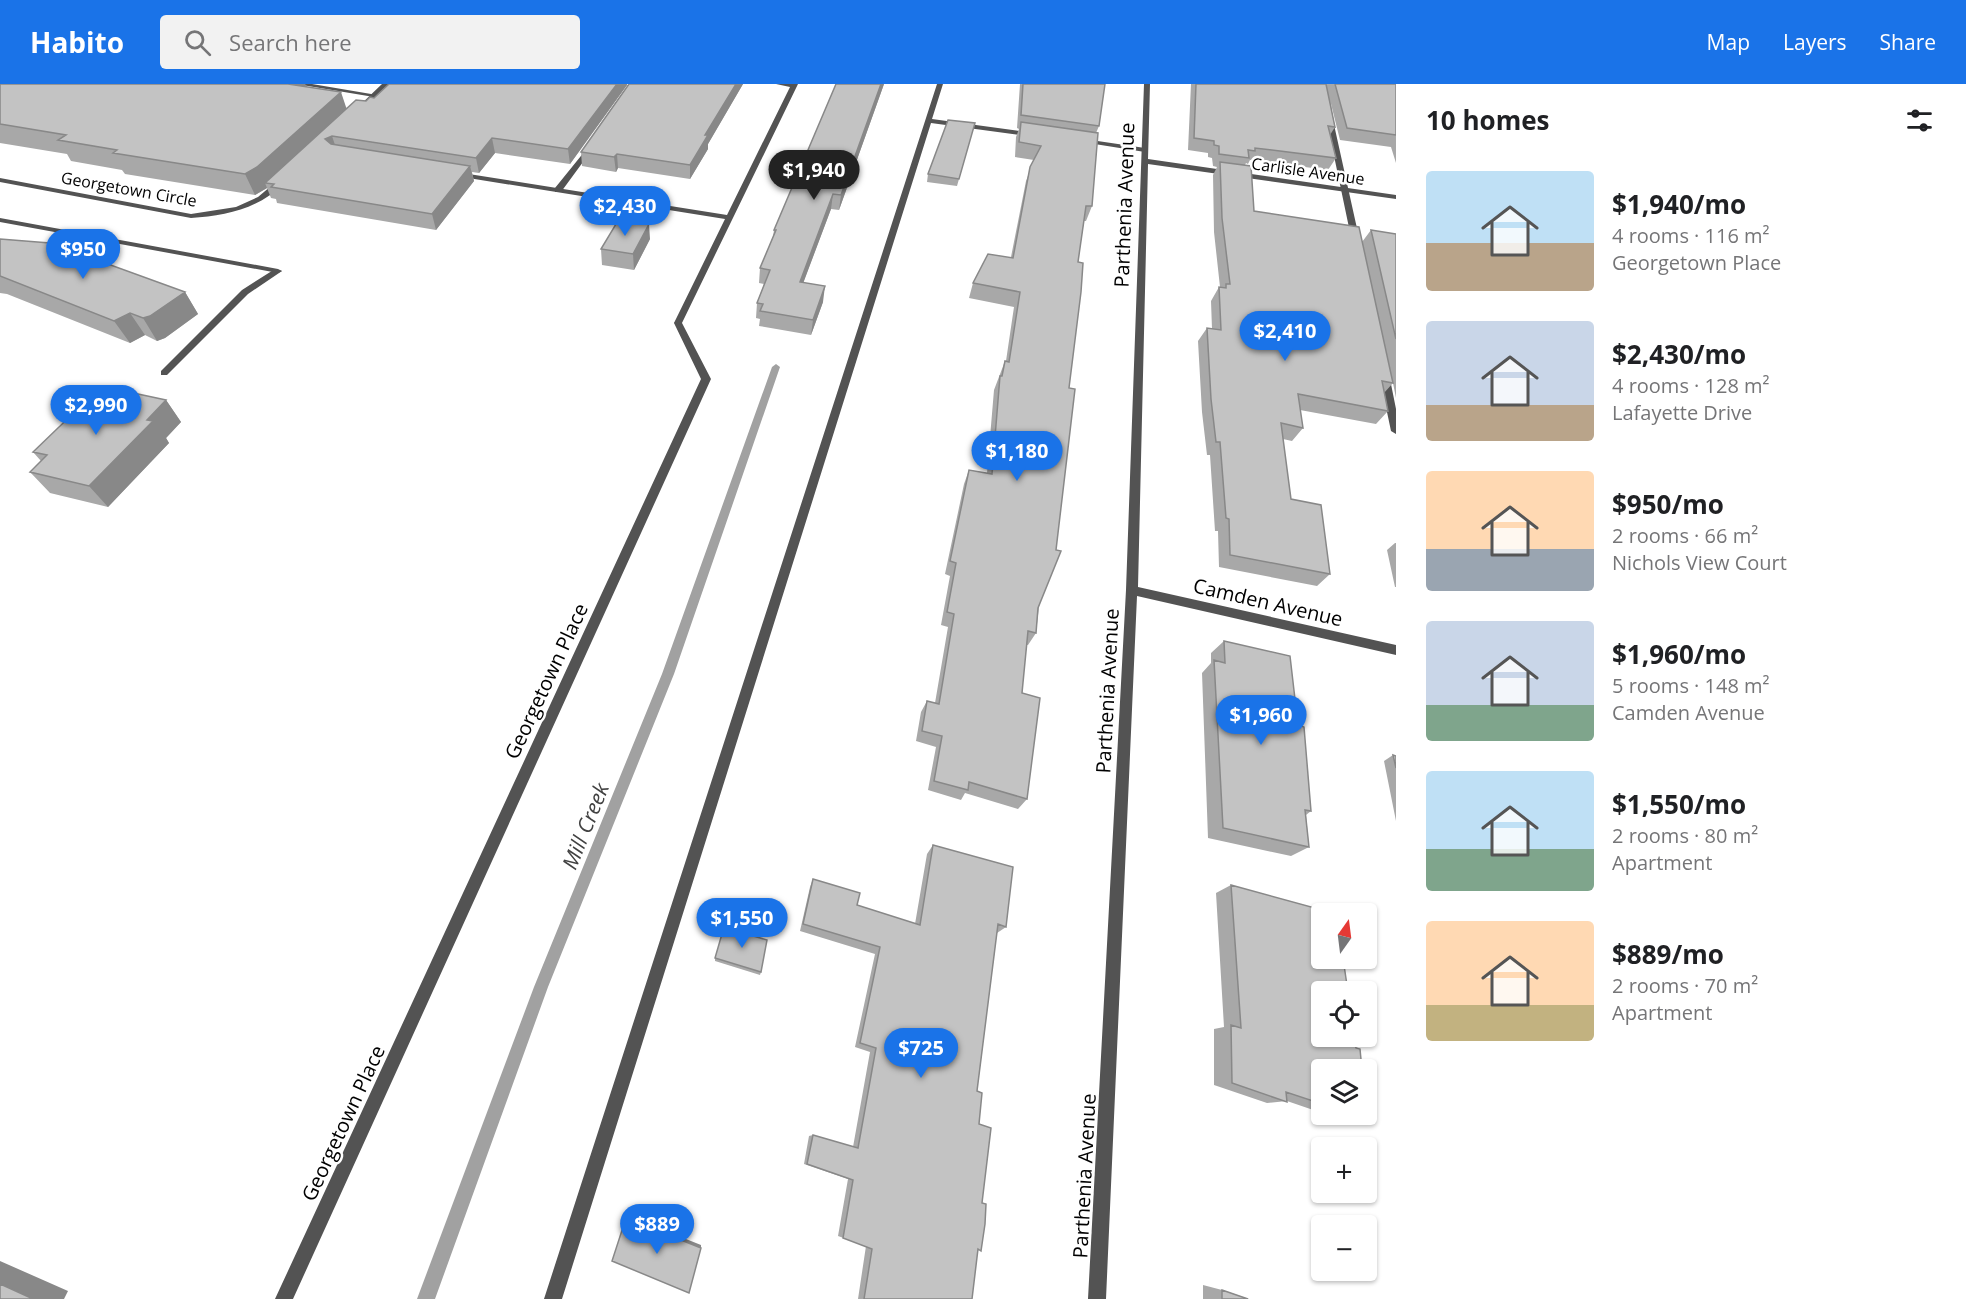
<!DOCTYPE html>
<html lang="en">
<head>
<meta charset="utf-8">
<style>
	body { margin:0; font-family:"Open Sans",sans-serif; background:#f2f2f2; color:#202124; height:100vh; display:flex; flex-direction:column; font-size:22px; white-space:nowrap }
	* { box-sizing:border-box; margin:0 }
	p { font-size:20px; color:#757577 }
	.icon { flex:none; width:33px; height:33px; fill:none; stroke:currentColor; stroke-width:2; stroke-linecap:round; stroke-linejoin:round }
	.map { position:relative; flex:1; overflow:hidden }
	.sheet { display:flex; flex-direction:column; background:#fff; width:570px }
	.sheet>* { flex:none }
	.needle { width:39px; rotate:14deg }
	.buttons { position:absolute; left:1311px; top:819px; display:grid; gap:12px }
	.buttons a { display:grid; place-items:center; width:66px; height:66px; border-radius:6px; background:#fff; box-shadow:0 2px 4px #0004; font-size:30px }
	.price { position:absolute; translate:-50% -51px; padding:0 14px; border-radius:21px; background:#1a73e8; color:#fff; font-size:20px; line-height:39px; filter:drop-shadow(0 2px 3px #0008) }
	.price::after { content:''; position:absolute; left:50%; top:36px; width:18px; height:14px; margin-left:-9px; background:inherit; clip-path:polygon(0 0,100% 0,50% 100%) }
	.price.selected { background:#222; color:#fff }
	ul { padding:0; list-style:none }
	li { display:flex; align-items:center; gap:18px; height:150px; padding:0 30px }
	li span { display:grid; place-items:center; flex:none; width:168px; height:120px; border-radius:6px; color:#555 }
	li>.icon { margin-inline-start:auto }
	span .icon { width:72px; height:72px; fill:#fffc; stroke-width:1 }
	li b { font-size:26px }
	h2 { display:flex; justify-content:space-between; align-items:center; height:72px; padding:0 30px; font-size:26px }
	header { display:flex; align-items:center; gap:36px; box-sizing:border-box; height:84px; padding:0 30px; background:#1a73e8; color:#fff }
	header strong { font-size:28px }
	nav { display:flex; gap:33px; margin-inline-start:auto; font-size:21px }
	.search { width:420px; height:54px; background:#f2f2f2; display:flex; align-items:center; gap:15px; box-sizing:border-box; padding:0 21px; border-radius:6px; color:#757577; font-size:22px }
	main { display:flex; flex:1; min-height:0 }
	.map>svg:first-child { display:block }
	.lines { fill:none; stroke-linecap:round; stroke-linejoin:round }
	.stream { fill:#a1a1a1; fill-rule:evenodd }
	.lane { fill:#535353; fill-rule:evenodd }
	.street { fill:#535353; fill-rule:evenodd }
	.wall { fill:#a8a8a8 }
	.shaded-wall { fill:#888 }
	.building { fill:#c3c3c3; stroke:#888; stroke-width:1.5 }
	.labels { text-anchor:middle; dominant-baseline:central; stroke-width:5; stroke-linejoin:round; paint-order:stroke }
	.far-street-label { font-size:16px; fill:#000; stroke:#fff }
	.street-label { font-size:20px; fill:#000; stroke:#fff }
	.water-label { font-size:21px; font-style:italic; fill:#424242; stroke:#fff }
</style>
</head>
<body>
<header>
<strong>Habito</strong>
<div class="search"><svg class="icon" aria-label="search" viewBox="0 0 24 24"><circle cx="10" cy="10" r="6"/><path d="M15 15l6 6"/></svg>Search here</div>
<nav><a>Map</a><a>Layers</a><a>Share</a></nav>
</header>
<main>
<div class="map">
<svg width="1396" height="1215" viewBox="0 0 1396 1215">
	<rect width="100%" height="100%" fill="#fff"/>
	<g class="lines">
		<!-- stream -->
		<path class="stream" d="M776 280 780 283 674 590 548 903 435 1215H417L534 903 662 590 772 283Z"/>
		<!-- lane -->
		<path class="lane" d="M296 0H312L377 11 374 13Z
			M937 0H943L932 35 1034 49 1037 51 1034 53 931 39 562 1215H544Z
			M1319 0H1325L1360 158 1356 160 1352 158Z
			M1084 55 1145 64 1148 66 1145 68 1082 58 1081 57Z
			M589 62 594 63 561 108H555V104Z
			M275 185 282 187 248 210 167 291H161V287L242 206Z
			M678 236 682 239 711 295 293 1215H275L701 295 674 239Z
			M1384 287 1389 290 1396 325V350L1391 347 1379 290Z"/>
		<!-- street -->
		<path class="street" d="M382 0H389L362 25H358V23Z
			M776 0H798L681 241 674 239 725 135 456 92 452 90 456 88 727 131 790 3Z
			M1144 0H1150L1148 75 1396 111V115L1148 80 1138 503 1396 561V571L1137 512 1106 1215H1088L1126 506Z
			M0 94 191 130 236 123 258 113 277 97 284 99C259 125 225 132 191 134L0 98Z
			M0 134 278 185 282 187 278 189 0 138Z"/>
	</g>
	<!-- wall -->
	<path class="wall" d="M0 0H305L306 3 346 24 374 14 389 0H627V1L570 80 495 69 479 89 472 88 474 97 436 146 277 119 276 115 271 114 267 104 255 111 125 90 122 86 71 77 67 70 0 59Z
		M629 0H743L708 60V65L690 95 618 84 616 88 582 82 581 68Z
		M836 0H884L839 126 831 125 803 199 823 218 811 251 759 242 760 235 756 234 757 219 764 200 759 199 760 184 773 153 774 146Z
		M1020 0H1105L1099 42 1096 49 1092 122 1086 137H1084L1078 178 1036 549 1028 561H1026L1022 609 1027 715 1018 725 965 709 961 716 928 706 936 663 916 657 921 628 927 617 935 619 948 543 941 541 950 492 945 490 964 400 969 386 987 389 994 306 1005 277H1006L1014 223 969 214 973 199 1011 173 1026 97 1034 76 1015 73 1016 53 1019 45 1017 44Z
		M1191 0H1396V79L1391 63 1340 56 1330 16 1335 43 1330 51 1336 74 1328 86 1250 76 1248 80 1246 79 1245 81 1254 127 1362 158 1371 146 1396 150V314L1393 299 1384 309 1388 327 1376 340 1300 326 1303 344 1292 357 1283 355 1291 415 1330 490 1317 502 1219 483 1218 447H1215L1210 371H1207L1202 328 1198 257 1207 244 1212 245 1211 217 1219 203H1220L1214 148 1213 91 1217 83 1213 82 1212 74 1208 73V69L1188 66Z
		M975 39 957 102 927 98 928 90Z
		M0 155 185 208 198 230 165 254 157 257 145 251 130 259 7 210 0 209Z
		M650 155 634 186 602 181 601 165Z
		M166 316 181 338 166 354 169 359 108 423 50 409 30 388 41 377 33 368 95 319Z
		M1395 459H1396V503H1395L1387 466Z
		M1224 557 1298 641 1311 727 1306 731 1309 763 1291 772 1208 754 1202 589 1211 579V569Z
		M1393 671 1396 672V737L1384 677Z
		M933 761 1006 843 997 849 977 1007 982 1119 972 1215H858L866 1162 838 1152 848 1095 804 1080 809 1052 813 1051 853 1063 870 968 855 963 875 870 800 847 810 803 813 795 857 821 915 840 927 770Z
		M1231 801 1319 874 1322 986V1029L1287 1017 1267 1019 1214 1001V945L1224 943 1216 809Z
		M715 874 761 888 760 891 715 877Z
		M1326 1030H1353L1367 1035 1345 1037Z
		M1203 1201 1222 1206 1249 1215H1203Z"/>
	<!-- shaded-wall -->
	<path class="shaded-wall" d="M281 0H305L307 4Z
		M617 0H627V1L570 80 568 65Z
		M736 0H743L708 60V65L690 95V81L705 51Z
		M881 0H884L839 126 841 111Z
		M341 8 348 29 265 99 267 104 255 111 245 90Z
		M332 52 337 67 325 55Z
		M492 54 495 69 479 89 476 74Z
		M617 70 618 84 616 88 614 73Z
		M470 82 474 97 436 146 432 130Z
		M833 110 831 125 798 213 800 198Z
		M649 140 650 155 634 186 633 170Z
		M825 202 823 218 811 251 813 236Z
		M185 208 198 230 165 254 157 257 143 234Z
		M130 229 145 251 130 259 114 237Z
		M166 316 181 338 166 354 169 359 108 423 89 402 147 336Z
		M628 1132 701 1161V1164L626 1134Z
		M0 1177 68 1207 64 1215H33L0 1200Z"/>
	<!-- building -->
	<path class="building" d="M0 0H288L341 8 257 83 245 90 113 69 117 66 58 56 66 51 0 40Z
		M389 0H617L568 65 492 54 476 74 332 52 325 55 331 60 470 82 432 130 271 103 274 100 265 99 356 16 366 17 370 13 374 14Z
		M629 0H736L705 51H708L690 81 617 70 614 73 581 68Z
		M836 0H881L841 111 833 110 800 198 825 202 813 236 760 227 763 220 757 219 770 186 760 184 776 146H774Z
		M1023 0H1105L1099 42 1021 31Z
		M1196 0H1326L1335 43 1328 42 1336 74 1255 64V67L1248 66 1249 74 1219 70V62L1214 61V57L1194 54Z
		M1335 0H1396V51L1347 44Z
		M948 36 975 39 959 95 928 90Z
		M1021 38 1098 49 1092 122H1086L1078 178 1083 179 1081 208 1069 304 1075 305 1056 466 1061 467 1038 524 1036 549 1028 547 1022 609 1040 614 1027 715 969 698 968 706 934 697 942 652 922 647 927 617 939 620 954 530 947 528 956 479 950 477 969 386 992 390 1000 292H1002L1005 277 1009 278 1020 208 973 199 988 170 1013 174 1030 83 1041 62 1019 58Z
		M1220 78 1251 82 1254 127 1359 143 1393 299 1382 297 1388 327 1298 310 1303 344 1281 339 1291 415 1321 421 1330 490 1230 471 1229 435 1226 434 1220 358H1216L1211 315 1207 244 1221 246 1219 203 1226 204V200H1230L1222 134Z
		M619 135 649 140 633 170 601 165Z
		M1371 146 1396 150V255Z
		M0 155 50 159 185 208 150 232 143 234 130 229 114 237 0 192Z
		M110 304 166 316 147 336 153 337 89 402 30 388 47 371 33 368 86 317 95 319Z
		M1224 557 1290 572 1298 641 1304 643 1311 727 1305 726 1309 763 1223 744 1214 576 1225 579Z
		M1393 671 1396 672V684Z
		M933 761 1013 783 1006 843 998 840 977 1007 982 1009 979 1040 991 1044 982 1119 986 1120 985 1140 981 1167 978 1165 972 1215H864L872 1165 843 1154 853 1096 807 1080 813 1051 858 1064 876 964 860 959 880 863 803 840 813 795 860 809 857 821 920 841Z
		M1231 801 1315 824 1319 874 1344 881 1348 908H1322V952H1354L1356 964 1360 965 1362 986H1322V1020L1286 1008 1287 1018 1232 999 1231 941 1241 944Z
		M724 843 767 856 761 888 715 874Z
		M1366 1028 1367 1035 1353 1030H1366Z
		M626 1134 701 1164 689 1209 612 1177Z
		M0 1200 33 1215H0Z
		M1222 1206 1248 1215H1222Z"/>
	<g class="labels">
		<!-- far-street labels -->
		<g class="far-street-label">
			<text transform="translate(1308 87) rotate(8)">Carlisle Avenue</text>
			<text transform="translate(129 105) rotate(10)">Georgetown Circle</text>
		</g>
		<!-- street labels -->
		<g class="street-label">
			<text transform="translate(1124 121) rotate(-88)">Parthenia Avenue</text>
			<text transform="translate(1268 518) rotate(13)">Camden Avenue</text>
			<text transform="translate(546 597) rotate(-65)">Georgetown Place</text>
			<text transform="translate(1107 607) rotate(-87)">Parthenia Avenue</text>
			<text transform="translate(343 1039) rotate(-65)">Georgetown Place</text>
			<text transform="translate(1084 1092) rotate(-87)">Parthenia Avenue</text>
		</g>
		<!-- water labels -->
		<g class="water-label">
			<text transform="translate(585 742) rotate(-68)">Mill Creek</text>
		</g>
	</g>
</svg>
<div class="buttons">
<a><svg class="needle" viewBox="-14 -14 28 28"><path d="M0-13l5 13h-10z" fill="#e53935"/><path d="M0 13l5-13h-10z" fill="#757577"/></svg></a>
<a><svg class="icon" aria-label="locate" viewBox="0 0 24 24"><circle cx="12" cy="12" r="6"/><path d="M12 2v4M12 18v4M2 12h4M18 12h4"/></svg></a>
<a><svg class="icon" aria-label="layers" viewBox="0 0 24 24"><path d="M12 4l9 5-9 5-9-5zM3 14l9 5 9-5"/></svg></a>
<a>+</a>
<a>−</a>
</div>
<b class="price selected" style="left:814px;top:117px">$1,940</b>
<b class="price" style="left:625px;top:153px">$2,430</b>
<b class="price" style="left:83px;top:196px">$950</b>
<b class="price" style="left:1285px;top:278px">$2,410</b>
<b class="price" style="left:96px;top:352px">$2,990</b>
<b class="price" style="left:1017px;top:398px">$1,180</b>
<b class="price" style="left:1261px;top:662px">$1,960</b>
<b class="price" style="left:742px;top:865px">$1,550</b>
<b class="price" style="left:921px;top:995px">$725</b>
<b class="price" style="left:657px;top:1171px">$889</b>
</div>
<section class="sheet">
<h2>10 homes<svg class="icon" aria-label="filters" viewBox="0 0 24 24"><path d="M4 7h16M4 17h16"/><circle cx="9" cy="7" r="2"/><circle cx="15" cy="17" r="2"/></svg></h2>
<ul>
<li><span style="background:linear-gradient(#bfe0f5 60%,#b9a48a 0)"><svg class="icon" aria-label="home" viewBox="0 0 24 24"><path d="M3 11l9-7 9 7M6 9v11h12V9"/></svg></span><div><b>$1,940/mo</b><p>4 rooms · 116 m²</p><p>Georgetown Place</p></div></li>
<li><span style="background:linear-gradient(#c9d6e8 70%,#b9a48a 0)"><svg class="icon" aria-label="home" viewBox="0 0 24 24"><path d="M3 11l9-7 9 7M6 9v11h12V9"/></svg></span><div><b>$2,430/mo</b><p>4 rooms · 128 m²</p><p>Lafayette Drive</p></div></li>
<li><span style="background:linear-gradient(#ffd9b3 65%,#9aa5b1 0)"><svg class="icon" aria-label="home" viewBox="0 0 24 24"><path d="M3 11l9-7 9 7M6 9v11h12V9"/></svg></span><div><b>$950/mo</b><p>2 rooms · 66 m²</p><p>Nichols View Court</p></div></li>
<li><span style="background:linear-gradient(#c9d6e8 70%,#7fa58c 0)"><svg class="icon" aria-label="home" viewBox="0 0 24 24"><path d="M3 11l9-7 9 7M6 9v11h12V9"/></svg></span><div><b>$1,960/mo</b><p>5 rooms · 148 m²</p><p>Camden Avenue</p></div></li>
<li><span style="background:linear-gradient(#bfe0f5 65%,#7fa58c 0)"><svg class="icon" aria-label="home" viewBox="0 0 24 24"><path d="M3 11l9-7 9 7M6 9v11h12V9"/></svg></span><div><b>$1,550/mo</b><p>2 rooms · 80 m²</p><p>Apartment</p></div></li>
<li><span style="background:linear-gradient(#ffd9b3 70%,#c2b280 0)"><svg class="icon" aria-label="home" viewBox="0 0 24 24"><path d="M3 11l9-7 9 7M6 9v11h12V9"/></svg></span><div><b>$889/mo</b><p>2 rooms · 70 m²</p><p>Apartment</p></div></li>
</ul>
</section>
</main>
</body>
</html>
